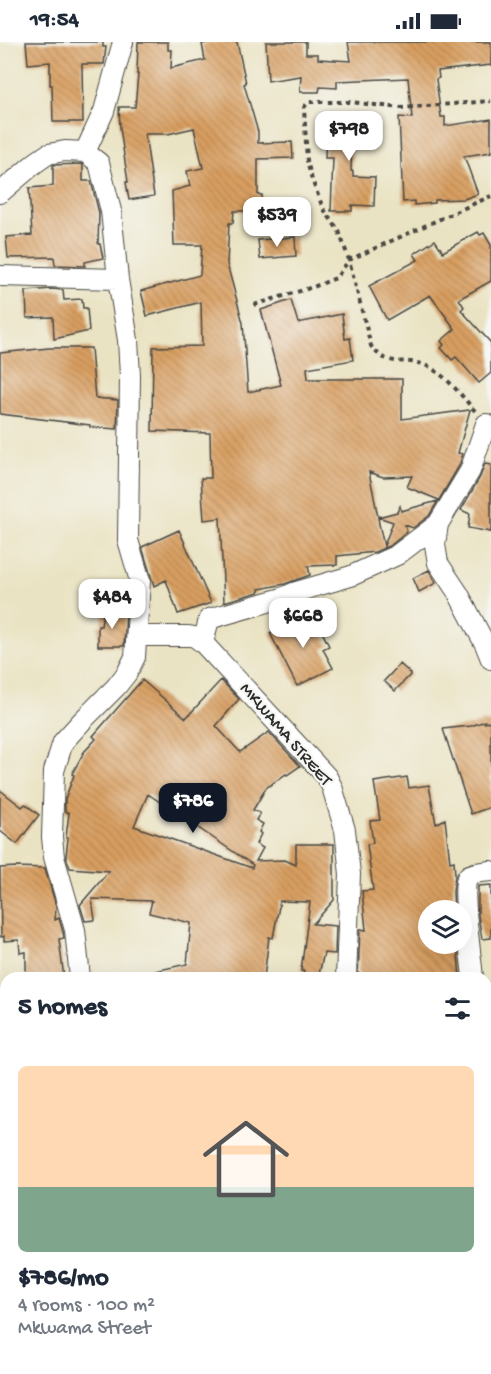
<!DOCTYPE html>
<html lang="en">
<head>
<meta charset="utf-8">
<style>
	body { margin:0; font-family:"Gochi Hand",sans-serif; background:#f6f6f7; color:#1f2937; height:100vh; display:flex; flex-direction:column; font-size:22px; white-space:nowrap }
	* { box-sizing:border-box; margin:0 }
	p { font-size:20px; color:#747a83 }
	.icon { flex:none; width:33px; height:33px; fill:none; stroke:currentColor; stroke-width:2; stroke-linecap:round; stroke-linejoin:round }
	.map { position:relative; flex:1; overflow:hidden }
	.sheet { position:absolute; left:0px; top:930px; width:492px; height:402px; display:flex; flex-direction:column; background:#fff; border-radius:18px 18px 0 0; box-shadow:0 6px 24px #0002 }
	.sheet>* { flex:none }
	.controls { position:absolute; left:418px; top:858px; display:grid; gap:12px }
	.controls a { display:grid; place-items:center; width:54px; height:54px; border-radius:50%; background:#fff; box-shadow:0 6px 24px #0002; font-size:30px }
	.price { position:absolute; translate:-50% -51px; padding:0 14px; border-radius:12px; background:#fff; color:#222; font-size:20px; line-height:39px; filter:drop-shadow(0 2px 3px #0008) }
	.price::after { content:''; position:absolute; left:50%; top:36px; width:18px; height:14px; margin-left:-9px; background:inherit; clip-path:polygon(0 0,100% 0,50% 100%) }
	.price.on { background:#111827; color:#fff }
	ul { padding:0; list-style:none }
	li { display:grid; align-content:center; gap:12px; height:318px; padding:0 18px }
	li span { display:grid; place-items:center; height:186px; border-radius:9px; color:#555 }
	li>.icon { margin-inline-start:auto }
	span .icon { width:108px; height:108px; fill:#fffc; stroke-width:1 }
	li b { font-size:26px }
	h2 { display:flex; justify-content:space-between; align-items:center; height:72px; padding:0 18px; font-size:26px }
	.status { display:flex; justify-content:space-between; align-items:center; height:42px; padding:0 30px; background:#fff; direction:ltr }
	.status svg { height:16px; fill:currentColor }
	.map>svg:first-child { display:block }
	.building { fill:url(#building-back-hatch); fill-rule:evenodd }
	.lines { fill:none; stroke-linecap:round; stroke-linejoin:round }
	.street-casing { stroke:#484742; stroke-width:22 }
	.secondary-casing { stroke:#484742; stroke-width:29 }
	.path { stroke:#484742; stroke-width:4; stroke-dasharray:4.5 4.5; stroke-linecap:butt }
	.street { stroke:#fff; stroke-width:20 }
	.secondary { stroke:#f8e7c3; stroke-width:27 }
	.labels { text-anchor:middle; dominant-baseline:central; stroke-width:4.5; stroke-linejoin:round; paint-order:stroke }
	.street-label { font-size:18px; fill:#2b2b2b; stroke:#f6f6f2 }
</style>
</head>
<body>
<div class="status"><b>19:54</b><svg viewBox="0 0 49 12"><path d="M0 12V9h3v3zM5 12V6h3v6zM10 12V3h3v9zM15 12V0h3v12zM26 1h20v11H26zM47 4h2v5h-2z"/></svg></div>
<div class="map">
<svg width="491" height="1332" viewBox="0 0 491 1332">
	<defs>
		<pattern id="building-back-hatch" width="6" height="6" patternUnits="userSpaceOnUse" patternTransform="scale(1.5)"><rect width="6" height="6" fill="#d99f61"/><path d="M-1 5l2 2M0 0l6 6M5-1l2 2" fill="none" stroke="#b08250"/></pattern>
	</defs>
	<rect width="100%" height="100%" fill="#f6f6f2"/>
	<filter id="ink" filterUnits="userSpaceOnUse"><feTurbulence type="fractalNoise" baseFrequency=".0167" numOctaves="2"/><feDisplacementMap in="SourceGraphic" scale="12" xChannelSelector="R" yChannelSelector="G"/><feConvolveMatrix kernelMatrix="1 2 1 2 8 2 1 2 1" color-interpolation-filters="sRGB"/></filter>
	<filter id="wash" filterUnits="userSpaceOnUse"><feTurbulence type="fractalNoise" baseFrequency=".008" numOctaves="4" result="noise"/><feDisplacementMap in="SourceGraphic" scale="24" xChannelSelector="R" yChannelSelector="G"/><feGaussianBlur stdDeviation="1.35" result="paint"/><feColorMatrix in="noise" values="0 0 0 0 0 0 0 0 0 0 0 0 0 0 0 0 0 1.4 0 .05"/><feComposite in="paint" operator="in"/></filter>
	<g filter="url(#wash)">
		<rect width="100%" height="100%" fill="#eae3c3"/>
		<g id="blocks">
			<!-- building -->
			<path class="building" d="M26 0H103V5H106L104 22H82L83 80H53L52 43H50V20L28 22Z
				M138 0H168V8H172L171 26 205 18 202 2 211 0H237L246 41 244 42 258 90V101L292 100 293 116 258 117V153H262V169H234L233 181H229L227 222 243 281 248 350 281 343 261 268 291 258 298 281 342 272 345 297 350 296 353 318 307 326 308 337H402V377L470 368 458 411 463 412 459 424 439 458 407 445 412 434 383 435 369 430 378 475 397 470 400 464 401 469 438 459 429 474 413 486 405 483 407 490 391 503 375 510 337 514V523L308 524 310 533 285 542 259 547V550L224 560 220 476 204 478 201 436H211L210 391 152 389 153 305 202 304 201 260 147 274 141 249 200 233 202 203H174L172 149 190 144 187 129 203 126 194 86 168 92H145L154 154 129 158 126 140H128L120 86 119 65H135L138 32H137ZM378 475 393 480 384 504 379 482Z
				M266 0H306V12H318V17L351 19 348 0H491V23L438 29 439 36 436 37 441 75H445V84L491 77V110L464 114 478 152 464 157 435 158V161L414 163V159L403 160 399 75 412 76 408 36 337 39V46L320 45 319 50H300L301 34 268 39Z
				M361 74 377 75 376 101 352 100 351 129H353V134L375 135 374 164 352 163V169H331L333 116H325L326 77 361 78Z
				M81 122 83 123V139H91L99 171 98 202H100L103 216 85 220V224L55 223 54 215 8 216 6 195 32 193 29 146 53 144V123Z
				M478 190 480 193 484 191 491 203V239L459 257 464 265 461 268 491 301V331L479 341 456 315 452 318 441 306 444 303 441 299 455 287 430 253 387 278 369 244 418 218 414 212 435 198 443 210Z
				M295 195 296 214 260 217 258 198Z
				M52 247 63 248 64 258 82 257 83 266H87L89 289 54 297 53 275 27 276 26 249Z
				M49 306H91L95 356 118 358 117 387 90 385V383L0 372V311Z
				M485 422 491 423V490L468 486 470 472 461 468 480 435Z
				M179 488 211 561 178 572 166 538 154 544 142 505Z
				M429 528 436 541 419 550 413 536Z
				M103 570 126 571 124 604H98V584H101Z
				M312 570 329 604 323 607 333 626 297 644 270 591Z
				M400 622 411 632 395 649 384 639Z
				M142 638 186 676 221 638 239 657 216 684 240 710 269 690 300 724 287 733 286 732 266 746 253 768 260 771 256 778 263 782 259 790 261 792 256 802 263 806 256 819 285 818 296 823V802H334V858L313 882 336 884 335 912 324 911 319 932H303L304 929H301L310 860 280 859 273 896 269 895 264 936H156L155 929 187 922 191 881 149 871 152 859 92 857 95 878 85 879 80 863 109 829 70 826 66 815 68 796H66L69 771 65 769V757L74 733 72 732 84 710 96 697 93 694ZM148 752 253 823 252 826 134 784Z
				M485 679V681L491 679V765L471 772 443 687 471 684Z
				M407 735 409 746 429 743 436 782 445 777 450 820 454 819 455 833 453 850 454 868H429V902H457L460 936 358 935 360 887 366 888 362 849 373 848 367 802 373 801 370 779 380 778 374 740Z
				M0 748 22 765 25 762 39 773 17 802 0 789Z
				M16 825 45 826 56 864 55 878 59 876 63 890 64 896 59 897 64 936H26V910L20 911 19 898 4 899V894L1 895 0 826Z
				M491 843V896L482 897 478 873V844Z"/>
		</g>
	</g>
	<g filter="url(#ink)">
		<use href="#blocks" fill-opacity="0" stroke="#484742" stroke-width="1.5"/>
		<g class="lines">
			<defs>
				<path id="street" d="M85 110 104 69 123 0
					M0 151 35 121 48 112 65 109 85 110 99 121 111 169 118 237 128 298 130 334 128 498 140 539 135 615 127 631 116 645 82 679 63 700 54 729 52 795 54 815 75 888 80 936
					M0 234 118 237
					M486 382 470 429 438 482 435 503 438 521 458 551 485 602 491 617
					M137 594H189L195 595 203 601 327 735 332 745 345 788 350 832 346 936
					M203 601 209 577 282 556 296 550 351 534 397 513 438 482
					M473 936C472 921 460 841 468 834 473 830 484 830 491 829
					M486 1002 491 1021
					M149 1326V1332
					M396 1332 398 1326"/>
				<path id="secondary" d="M486 1051 491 1049
					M0 1139H6"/>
			</defs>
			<!-- street casing -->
			<use href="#street" class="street-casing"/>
			<!-- secondary casing -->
			<use href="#secondary" class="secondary-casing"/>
			<!-- path -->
			<path class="path" d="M254 263 313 245 336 236 349 218 491 154
				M475 369C461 353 446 333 427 324 405 314 389 328 371 304L349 218 339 189 323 166 312 138 307 119 304 66 305 64 309 60H350L401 66 491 59"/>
			<!-- street -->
			<use href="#street" class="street"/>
			<!-- secondary -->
			<use href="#secondary" class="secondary"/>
		</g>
	</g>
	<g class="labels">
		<!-- street labels -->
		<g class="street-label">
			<text transform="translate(285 693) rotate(49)">MKWAMA STREET</text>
		</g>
	</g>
</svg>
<div class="controls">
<a><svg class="icon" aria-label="layers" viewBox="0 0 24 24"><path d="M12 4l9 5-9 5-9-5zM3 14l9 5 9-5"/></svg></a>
</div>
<b class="price" style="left:349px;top:120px">$798</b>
<b class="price" style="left:277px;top:206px">$539</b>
<b class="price" style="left:112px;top:588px">$484</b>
<b class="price" style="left:303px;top:607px">$668</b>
<b class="price on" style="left:193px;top:792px">$786</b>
<section class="sheet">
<h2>5 homes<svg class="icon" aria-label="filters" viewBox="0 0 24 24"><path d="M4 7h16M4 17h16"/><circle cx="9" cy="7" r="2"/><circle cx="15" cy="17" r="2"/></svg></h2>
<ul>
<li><span style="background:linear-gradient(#ffd9b3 65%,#7fa58c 0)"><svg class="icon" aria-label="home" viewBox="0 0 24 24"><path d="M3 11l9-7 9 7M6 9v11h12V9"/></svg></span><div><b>$786/mo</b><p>4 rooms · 100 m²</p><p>Mkwama Street</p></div></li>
</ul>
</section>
</div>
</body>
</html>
